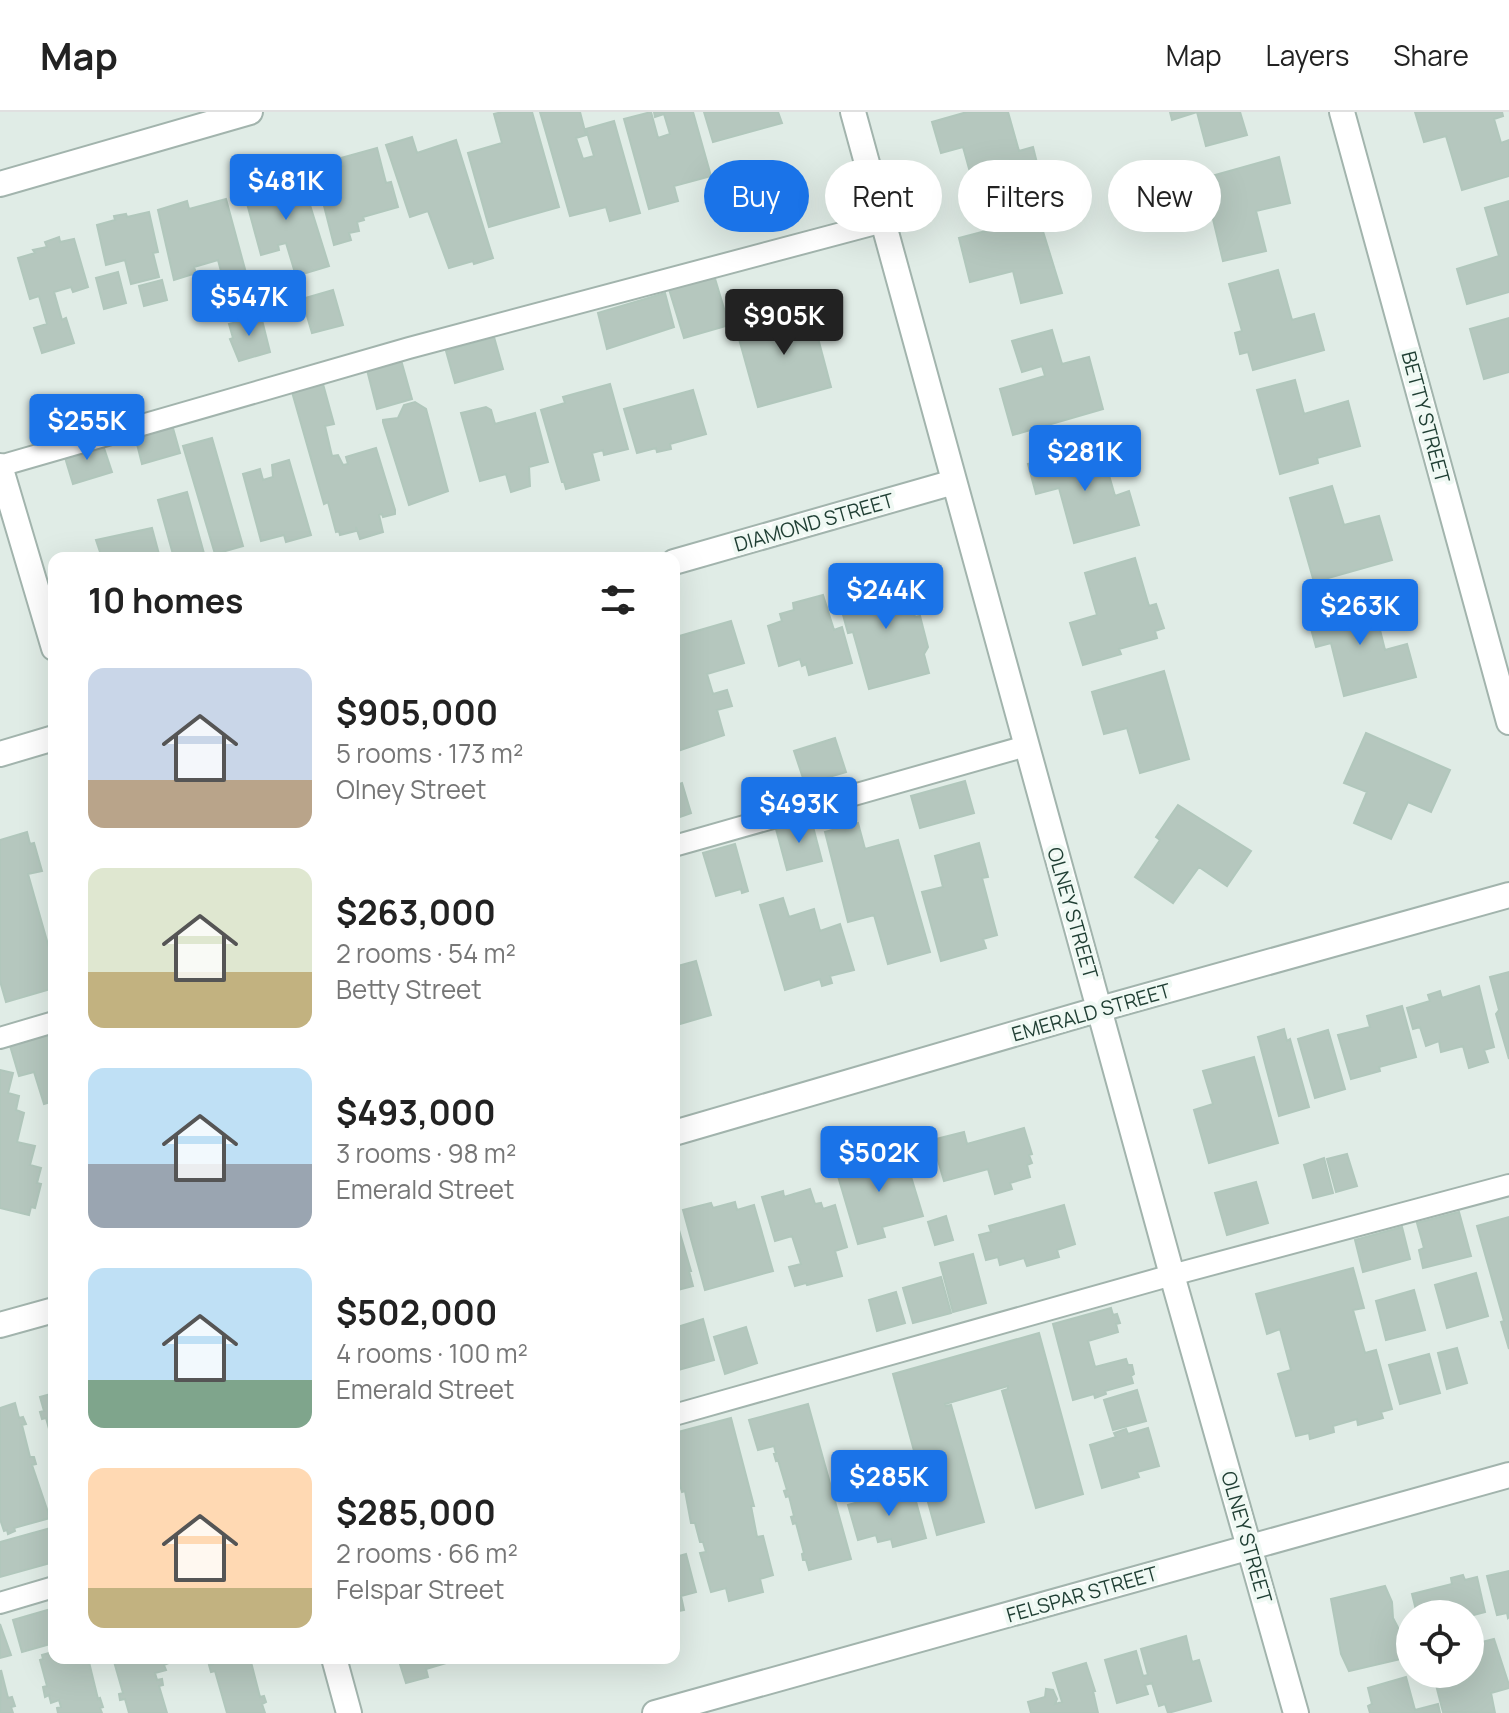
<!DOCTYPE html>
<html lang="en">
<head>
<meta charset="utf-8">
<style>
	body { margin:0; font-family:Manrope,sans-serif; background:#f6f6f6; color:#222; height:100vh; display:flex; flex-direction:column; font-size:30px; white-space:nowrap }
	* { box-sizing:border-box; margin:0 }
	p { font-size:26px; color:#767676 }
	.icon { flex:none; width:44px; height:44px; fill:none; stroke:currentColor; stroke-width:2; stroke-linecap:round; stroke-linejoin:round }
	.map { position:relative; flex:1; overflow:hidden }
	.panel { position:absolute; left:48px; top:440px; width:632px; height:1112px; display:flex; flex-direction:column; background:#fff; border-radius:16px; box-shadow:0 8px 32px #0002 }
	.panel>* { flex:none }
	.guide { position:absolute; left:704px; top:48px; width:684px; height:72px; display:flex; gap:16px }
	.controls { position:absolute; left:1396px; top:1488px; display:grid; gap:16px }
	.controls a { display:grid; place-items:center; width:88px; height:88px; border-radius:50%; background:#fff; box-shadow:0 8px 32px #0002; font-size:40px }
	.price { position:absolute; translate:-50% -68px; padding:0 18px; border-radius:8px; background:#1a73e8; color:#fff; font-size:26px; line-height:52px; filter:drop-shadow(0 2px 4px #0008) }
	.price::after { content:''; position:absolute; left:50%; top:48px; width:24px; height:18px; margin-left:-12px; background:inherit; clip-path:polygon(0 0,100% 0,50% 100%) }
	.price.current { background:#222; color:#fff }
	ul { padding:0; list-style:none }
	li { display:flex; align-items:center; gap:24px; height:200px; padding:0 40px }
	li span { display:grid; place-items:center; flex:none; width:224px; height:160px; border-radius:16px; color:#555 }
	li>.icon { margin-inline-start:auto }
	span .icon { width:96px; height:96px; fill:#fffc; stroke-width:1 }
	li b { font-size:34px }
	h2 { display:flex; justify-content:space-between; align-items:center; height:96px; padding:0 40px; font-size:34px }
	.chip { padding:0 28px; border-radius:36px; background:#fff; box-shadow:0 8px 32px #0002; font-size:28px; line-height:72px }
	.chip.current { background:#1a73e8; color:#fff }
	header { display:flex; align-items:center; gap:48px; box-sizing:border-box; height:112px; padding:0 40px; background:#fff; border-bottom:2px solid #e0e0e0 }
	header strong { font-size:38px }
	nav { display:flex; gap:44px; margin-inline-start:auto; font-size:28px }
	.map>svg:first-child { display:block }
	.building { fill:#b5c7be; stroke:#b1c7bc; stroke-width:2 }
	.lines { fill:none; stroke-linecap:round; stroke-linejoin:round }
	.lane-casing { stroke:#a2b4ad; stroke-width:24 }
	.street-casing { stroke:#a2b4ad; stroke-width:28 }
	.lane { stroke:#fff; stroke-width:20 }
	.street { stroke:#fff; stroke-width:24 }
	.labels { text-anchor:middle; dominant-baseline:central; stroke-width:8; stroke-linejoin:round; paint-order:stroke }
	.street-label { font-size:20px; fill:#1f3e33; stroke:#f0f9f4 }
</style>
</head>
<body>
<header>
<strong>Map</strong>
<nav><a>Map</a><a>Layers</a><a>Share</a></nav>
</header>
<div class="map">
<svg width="1509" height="1601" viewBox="0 0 1509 1601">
	<rect width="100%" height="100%" fill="#e0ece6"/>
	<!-- building -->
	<path class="building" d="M502 0H532L559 95 489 115 468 41 502 31 494 2Z
		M540 0H580L586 23 576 26 583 47 594 44 586 17 614 9 640 101 610 109 606 95 570 104Z
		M651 0 658 26 670 22 664 2 655 5 654 0H693L711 64 674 74 678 89 649 97 624 7Z
		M704 0H778L782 11 713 30Z
		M967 0H1008L1019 39 1033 35 1042 71 978 89 963 35 941 41 932 10Z
		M1170 0H1240L1247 23 1206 34 1197 0 1172 8Z
		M1415 0H1502L1503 4 1494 7 1501 31 1509 28V64L1462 78 1446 24 1424 30Z
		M412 25 417 41 456 28 493 146 474 152 473 149 449 156 428 99 410 105 386 33Z
		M377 36 386 71 391 70 398 95 363 105 364 108 357 110 359 119 349 121 351 128 334 133 323 90 339 86 331 57 343 54 341 46Z
		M1279 45 1290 91 1256 99 1266 139 1223 149 1212 103 1203 106 1197 81 1204 79 1201 67Z
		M300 61 329 154 296 164 286 131 278 133 279 138 261 143 242 73 262 67 264 72Z
		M226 87 249 172 226 178 218 148 194 155 196 161 174 168 158 98 187 89 189 97Z
		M1509 89V180L1467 192 1457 157 1499 144 1485 96Z
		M149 100 158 140 153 141 159 165 131 172 125 148 106 153 97 113 115 108 114 104 126 102 127 105Z
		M1037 100 1062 181 1021 191 1013 159 970 170 959 126 1001 115 999 109Z
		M59 125 60 130 74 127 88 175 73 180 71 175 54 180 62 208 66 206 74 231 42 241 34 216 47 212 39 184 30 187 18 146 35 141 33 138 47 135 45 130Z
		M1278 158 1292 208 1314 202 1324 238 1253 258 1248 240 1240 242 1235 221 1242 219 1229 172Z
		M118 160 126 191 104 197 96 166Z
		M713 160 729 213 684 226 668 174Z
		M162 168 167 188 144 194 139 174Z
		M333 178 343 213 312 221 302 187Z
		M665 181 674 215 607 237 598 201Z
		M810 196 831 275 758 295 736 216Z
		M261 204 270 240 239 249 230 227 233 226 229 212Z
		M1509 206V260L1484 267 1470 217Z
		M1052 218 1062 252 1089 245 1103 297 1013 323 1000 277 1045 264 1042 254 1022 260 1012 229Z
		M494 225 503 257 455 271 446 239Z
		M401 248 412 287 377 297 367 258Z
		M1295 268 1304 302 1348 289 1360 334 1317 346 1318 351 1280 362 1257 278Z
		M323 272 334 312 325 314 332 344 338 343 343 353 348 352 346 345 376 336 395 398V402L383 405 382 402 379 403 383 420 360 427 356 415V419L340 423 339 419 336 420 328 390 324 392 292 280Z
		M610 272 628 337 604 343 603 338 592 341 599 368 566 377 564 370H562L541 298 565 291 563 285Z
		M693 278 706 322 670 332 671 337 657 340 656 336 637 341 624 297Z
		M415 290 426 297 448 379 409 393 383 310V308L398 306 404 293Z
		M486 295 491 298 495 312 535 301 548 350 529 355 530 374 511 380 506 362 480 369 461 301Z
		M171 309 180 341 142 352 134 320Z
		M212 326 243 434 215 442 183 334Z
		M101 327 112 360 73 372 63 339Z
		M1100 332 1115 384 1129 379 1139 413 1074 431 1059 376 1036 382 1028 352Z
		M289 348 311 423 286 430 284 423 261 429 243 362 260 357 263 368 273 365 272 353Z
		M1332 374 1344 413 1379 404 1392 448 1314 470 1290 386Z
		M187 380 205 445 203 446H174L158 388Z
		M152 416 160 446H102L96 428Z
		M1135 446 1149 494 1156 492 1164 516 1155 519 1157 526 1119 537 1121 542 1083 553 1070 511 1097 503 1085 461Z
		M903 463 915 505 920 504 928 535 924 542 929 561 869 577 853 520 848 521 837 481Z
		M823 483 834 518 842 515 852 551 809 563 806 552 802 554 800 547 779 554 768 514 782 509 780 502 794 498 793 491Z
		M1372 486 1385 538 1407 532 1416 565 1344 584 1331 531 1316 535 1307 502Z
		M731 509 744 551 707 562 713 582 727 578 732 594 717 598 724 623 678 639 674 624V537L679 535 676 525Z
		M1164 559 1189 647 1140 661 1127 616 1104 622 1092 580Z
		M1366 621 1450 658 1431 700 1408 690 1391 727 1354 711 1367 680 1344 671Z
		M835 626 846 660 805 672 794 639Z
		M965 669 974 701 920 716 911 684Z
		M682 671 691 701 674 707V674Z
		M1178 693 1251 739 1227 774 1199 755 1173 791 1135 765 1160 728 1156 725Z
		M811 707 822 749 787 758 776 717Z
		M858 711 865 737 898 728 930 840 888 852 874 803 848 810 825 720Z
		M27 720 30 732 34 731 42 759 28 762 49 836 54 835V876L6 890 0 869V728Z
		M979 731 988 765 982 766 997 823 983 827 986 836 941 849 922 780 943 775 935 744Z
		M735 732 748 779 742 781 741 777 716 784 703 741Z
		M783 786 789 805 814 797 820 819 840 812 854 858 830 864 832 871 822 874 820 867 785 878 760 793Z
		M696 849 711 903 680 912 678 907 674 908V855Z
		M1509 860V947L1496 902 1499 898 1490 865Z
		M1479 874 1494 935 1484 938 1488 950 1469 956 1463 934 1441 940 1439 929 1426 934 1420 915 1413 917 1407 896 1430 889 1428 883 1440 879 1442 886Z
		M1402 894 1416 945 1379 955 1380 959 1351 967 1338 923 1370 915 1367 904Z
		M54 914V989L44 992 34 960 19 964 8 927Z
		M1284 917 1287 929 1290 927 1309 995 1279 1004 1258 925Z
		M1328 918 1345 977 1315 986 1298 927Z
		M1254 945 1278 1031 1209 1051 1194 998 1213 992 1203 959Z
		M0 958 13 961 8 981 19 984 16 998 24 1001 17 1030 35 1034 30 1053 41 1056 37 1071 41 1072 35 1096 31 1095 29 1103 0 1096Z
		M1024 1016 1032 1042 1029 1043 1032 1051 1027 1053 1030 1065 1010 1071 1012 1077 995 1082 988 1057 944 1069 932 1028 964 1020 967 1032Z
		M902 1035 923 1104 882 1115 885 1125 858 1132 835 1054 861 1046 864 1054 876 1051 874 1043Z
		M1347 1042 1357 1074 1336 1080 1327 1047Z
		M1324 1046 1333 1081 1313 1086 1304 1053Z
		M1256 1070 1268 1111 1227 1123 1215 1081Z
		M810 1077 815 1092 821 1091 823 1097 835 1093 847 1135 835 1139 842 1164 807 1173 806 1171 795 1174 789 1155 801 1152 792 1124 775 1129 762 1085 783 1079 784 1085Z
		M735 1090 737 1098 754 1093 773 1159 705 1178 683 1098 711 1091 713 1096Z
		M1064 1093 1075 1132 1057 1138 1059 1145 1027 1154 1024 1146 1000 1153 998 1145 986 1148 979 1123 991 1120 989 1114Z
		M1459 1100 1471 1144 1423 1156 1419 1138 1424 1136 1417 1111Z
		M674 1101 691 1159H689L693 1174 674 1179Z
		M946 1104 953 1128 935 1133 928 1110Z
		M1509 1105V1237L1501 1210 1504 1209 1477 1114Z
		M1402 1115 1410 1147 1363 1160 1355 1128Z
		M973 1142 986 1191 953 1200 940 1151Z
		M1353 1156 1364 1196 1353 1198 1365 1241 1376 1238 1392 1297 1381 1300 1383 1306 1358 1313 1357 1307 1333 1314 1334 1320 1310 1327 1309 1321 1296 1324 1278 1262 1291 1258 1280 1217 1267 1222 1256 1182Z
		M1476 1161 1488 1204 1447 1216 1435 1173Z
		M941 1165 951 1201 913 1211 903 1176Z
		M1414 1178 1425 1218 1386 1228 1376 1189Z
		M896 1180 905 1211 877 1219 869 1188Z
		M1111 1196 1113 1203 1117 1202 1120 1211 1116 1212 1118 1220 1088 1229 1095 1255 1126 1247 1128 1253H1132L1134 1262 1131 1264 1133 1271 1105 1279 1106 1282 1095 1286 1094 1282 1073 1288 1053 1212Z
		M703 1207 714 1248 675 1259 674 1216Z
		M746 1215 757 1251 725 1262 714 1225Z
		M1039 1221 1083 1382 1036 1396 1002 1279 1008 1277V1274L945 1292 946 1294 951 1293 984 1410 937 1423 893 1262Z
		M1457 1236 1467 1271 1447 1277 1438 1241Z
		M1429 1242 1440 1281 1400 1292 1389 1253Z
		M1137 1278 1146 1309 1113 1318 1104 1288Z
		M54 1281V1335L46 1306 42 1307 40 1300 44 1299 40 1285Z
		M15 1291 19 1306 23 1305 26 1312 22 1313 30 1345H34L36 1352 32 1353 50 1406 14 1416 15 1419 8 1422 7 1418 4 1419 0 1407V1296Z
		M808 1292 851 1447 809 1458 806 1448H803L802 1442 804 1441 796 1411 793 1412 791 1405 794 1404 789 1384 786 1385 784 1379 787 1378 778 1348 776 1349 774 1342H776L774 1334 758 1338 749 1308Z
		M731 1306 754 1394H751L757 1425 763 1424 773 1463 760 1467 763 1480 729 1489 726 1476 711 1480 700 1441 706 1440 703 1430H700L695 1411H691L685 1379 682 1380 674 1351V1321Z
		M1148 1316 1159 1354 1137 1360 1139 1365 1102 1376 1090 1333 1116 1325 1114 1321 1126 1317 1128 1322Z
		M912 1375 926 1426 893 1435 891 1427 878 1430 876 1423 858 1428 848 1393Z
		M674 1412 679 1432 677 1433 679 1444 686 1442 696 1480 681 1484 684 1498 674 1500Z
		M54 1415V1450L0 1465V1430Z
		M1509 1459V1505L1508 1506 1507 1501 1497 1503 1487 1464Z
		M1463 1463 1465 1468 1477 1465 1485 1500 1470 1504 1417 1502 1412 1482 1452 1472 1451 1466Z
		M1385 1474 1392 1490 1393 1506 1403 1525 1405 1546 1349 1559 1341 1542 1331 1487Z
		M54 1496V1531L22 1540 13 1508Z
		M0 1512 11 1543 0 1546Z
		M1186 1524 1192 1550 1199 1548 1211 1589 1168 1601 1165 1592 1159 1594 1152 1571 1145 1573 1148 1582 1117 1591 1105 1548 1136 1539 1143 1564 1148 1563 1141 1537Z
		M1494 1527 1509 1573V1576L1491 1581 1495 1601 1443 1600 1436 1573 1441 1572 1439 1563 1470 1562V1533Z
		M49 1541 50 1544 54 1543V1546H88L98 1587 100 1586 103 1595 100 1596 102 1601H58L57 1596 61 1595 59 1588 51 1591 49 1583 45 1585 43 1575 47 1574 40 1548 43 1547 42 1543Z
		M113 1546H167L169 1551 164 1553 166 1558 155 1561 157 1568 162 1567 163 1573 159 1574 167 1601H129L125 1587 120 1588 119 1582 123 1581Z
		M211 1546H255V1549L251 1550 260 1585 264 1584 266 1590 262 1592 265 1601H227L215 1559 211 1560 209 1553 213 1552Z
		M398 1546H463L426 1557 428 1565 406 1571Z
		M1086 1551 1095 1579H1093L1098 1601H1031L1028 1590 1045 1585 1046 1577 1053 1578 1057 1587 1055 1592 1062 1590 1053 1561Z
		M1 1558 8 1586 12 1585 15 1594 11 1595 13 1601H0Z
		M1406 1565 1415 1598 1438 1592 1440 1601H1370L1368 1594 1372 1592 1368 1576Z"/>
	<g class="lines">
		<defs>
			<path id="lane" d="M0 354 409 236 883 110
				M674 734 1026 634
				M0 926 54 910
				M674 1303 1172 1163 1509 1073
				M0 1491 54 1475"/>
			<path id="street" d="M853 0 1172 1163 1296 1601
				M1342 0 1509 610
				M0 72 250 0
				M0 354 54 536
				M674 450 954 370
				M0 642 54 626
				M674 1021 1100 897 1509 783
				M0 1213 54 1198
				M334 1546 349 1601
				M655 1601 1509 1363"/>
		</defs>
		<!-- lane casing -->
		<use href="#lane" class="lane-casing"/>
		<!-- street casing -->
		<use href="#street" class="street-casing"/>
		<!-- lane -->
		<use href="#lane" class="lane"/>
		<!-- street -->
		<use href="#street" class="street"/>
	</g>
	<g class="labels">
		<!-- street labels -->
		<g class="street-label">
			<text transform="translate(1426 305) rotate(75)">BETTY STREET</text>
			<text transform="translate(814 410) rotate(-16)">DIAMOND STREET</text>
			<text transform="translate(1073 801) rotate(74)">OLNEY STREET</text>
			<text transform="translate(1091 900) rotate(-16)">EMERALD STREET</text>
			<text transform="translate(1247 1425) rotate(74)">OLNEY STREET</text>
			<text transform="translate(1082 1482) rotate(-16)">FELSPAR STREET</text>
		</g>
	</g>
</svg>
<div class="controls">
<a><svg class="icon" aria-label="locate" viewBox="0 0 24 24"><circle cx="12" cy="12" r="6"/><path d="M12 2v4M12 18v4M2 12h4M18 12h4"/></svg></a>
</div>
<b class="price" style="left:286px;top:110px">$481K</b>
<b class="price" style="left:249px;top:226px">$547K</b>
<b class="price current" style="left:784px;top:245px">$905K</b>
<b class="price" style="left:87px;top:350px">$255K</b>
<b class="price" style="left:1085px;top:381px">$281K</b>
<b class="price" style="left:886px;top:519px">$244K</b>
<b class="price" style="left:1360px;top:535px">$263K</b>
<b class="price" style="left:799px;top:733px">$493K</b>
<b class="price" style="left:879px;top:1082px">$502K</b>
<b class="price" style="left:889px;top:1406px">$285K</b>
<div class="guide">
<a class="chip current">Buy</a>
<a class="chip">Rent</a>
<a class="chip">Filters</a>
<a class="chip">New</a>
</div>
<section class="panel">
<h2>10 homes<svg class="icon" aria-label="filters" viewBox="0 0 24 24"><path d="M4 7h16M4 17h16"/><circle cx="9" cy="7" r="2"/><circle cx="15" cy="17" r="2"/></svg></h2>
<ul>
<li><span style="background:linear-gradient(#c9d6e8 70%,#b9a48a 0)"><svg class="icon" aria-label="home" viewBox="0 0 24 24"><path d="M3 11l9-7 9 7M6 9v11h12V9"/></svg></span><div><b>$905,000</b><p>5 rooms · 173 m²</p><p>Olney Street</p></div></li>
<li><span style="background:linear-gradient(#dfe7d0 65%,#c2b280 0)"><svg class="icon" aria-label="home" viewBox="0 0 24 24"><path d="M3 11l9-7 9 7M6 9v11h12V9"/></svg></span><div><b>$263,000</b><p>2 rooms · 54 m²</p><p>Betty Street</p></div></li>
<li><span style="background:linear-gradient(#bfe0f5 60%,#9aa5b1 0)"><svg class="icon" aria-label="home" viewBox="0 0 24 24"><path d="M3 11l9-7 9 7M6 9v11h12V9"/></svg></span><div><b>$493,000</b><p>3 rooms · 98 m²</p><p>Emerald Street</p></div></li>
<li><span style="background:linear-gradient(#bfe0f5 70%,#7fa58c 0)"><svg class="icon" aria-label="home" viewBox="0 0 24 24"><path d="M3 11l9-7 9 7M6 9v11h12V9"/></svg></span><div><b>$502,000</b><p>4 rooms · 100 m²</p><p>Emerald Street</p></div></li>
<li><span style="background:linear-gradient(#ffd9b3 75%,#c2b280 0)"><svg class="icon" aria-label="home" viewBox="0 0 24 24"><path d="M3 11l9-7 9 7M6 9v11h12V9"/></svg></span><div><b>$285,000</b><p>2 rooms · 66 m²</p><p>Felspar Street</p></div></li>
</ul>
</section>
</div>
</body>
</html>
